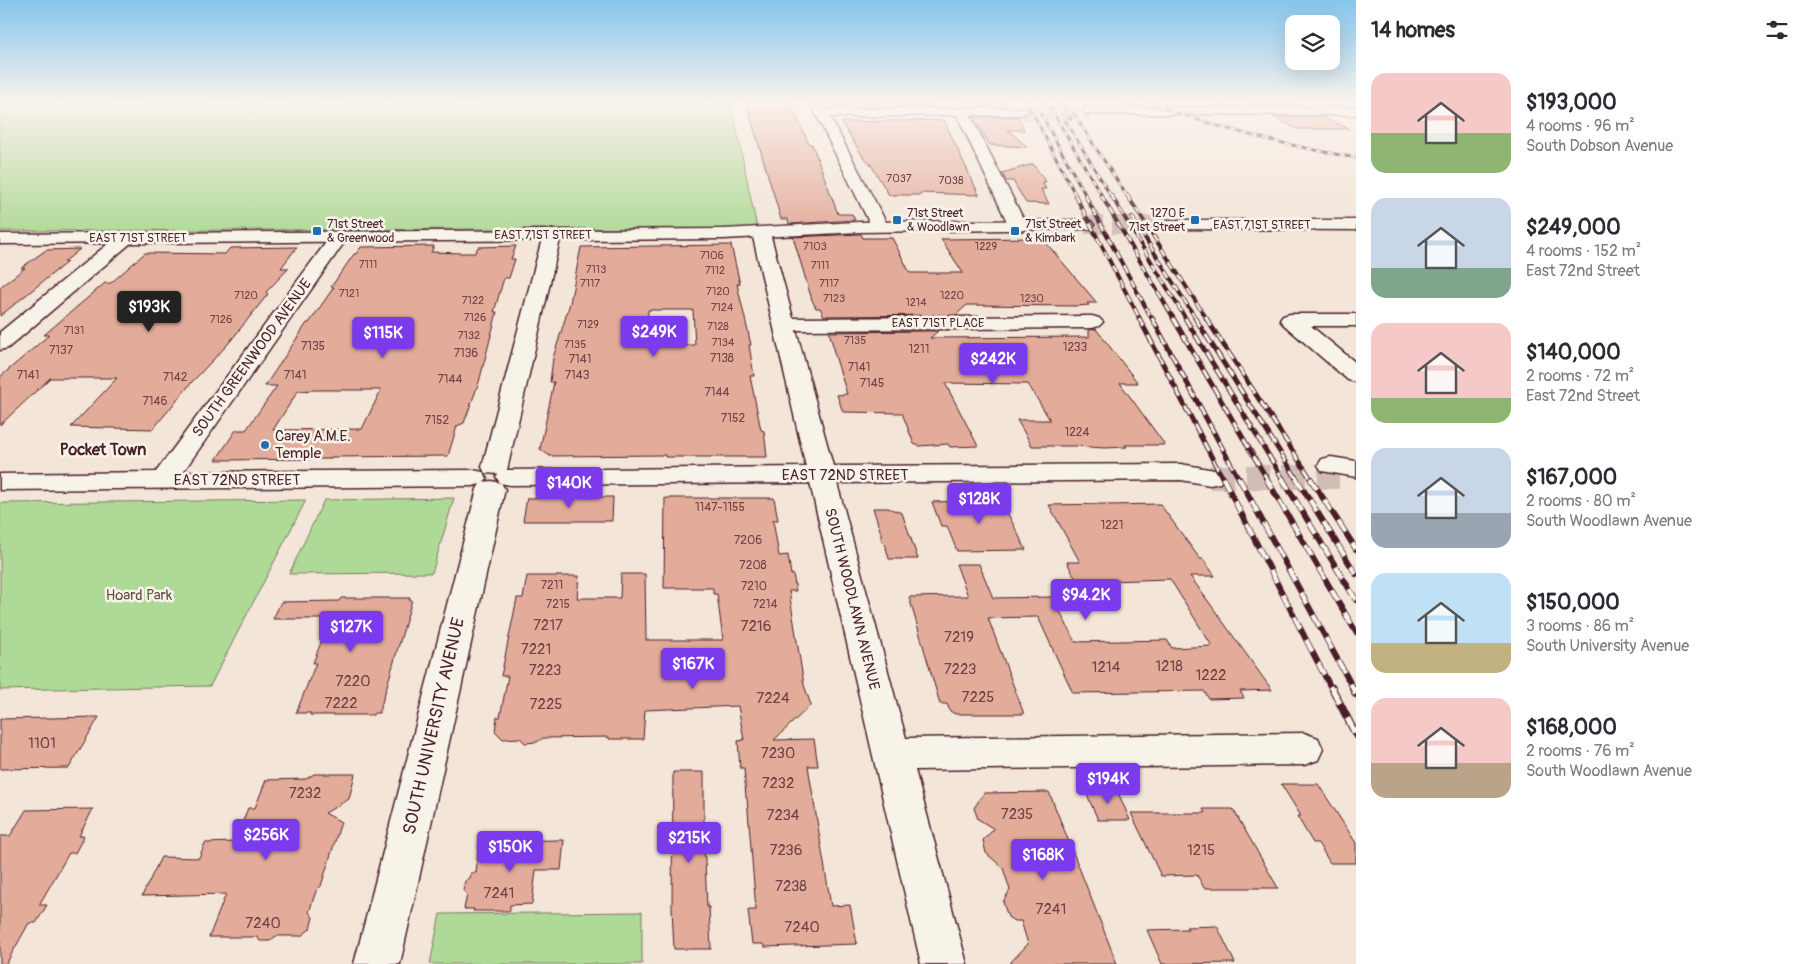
<!DOCTYPE html>
<html lang="en">
<head>
<meta charset="utf-8">
<style>
	body { margin:0; font-family:Pangolin,sans-serif; background:#f7f7f7; color:#2b2b33; height:100vh; display:flex; flex-direction:column; font-size:19px; white-space:nowrap }
	* { box-sizing:border-box; margin:0 }
	p { font-size:16px; color:#7c7c81 }
	.icon { flex:none; width:28px; height:28px; fill:none; stroke:currentColor; stroke-width:2; stroke-linecap:round; stroke-linejoin:round }
	.map { position:relative; flex:1; overflow:hidden }
	.side { display:flex; flex-direction:column; background:#fff; width:450px }
	.side>* { flex:none }
	.buttons { position:absolute; left:1285px; top:15px; display:grid; gap:10px }
	.buttons a { display:grid; place-items:center; width:55px; height:55px; border-radius:10px; background:#fff; box-shadow:0 5px 20px #0002; font-size:25px }
	.price { position:absolute; translate:-50% -42px; padding:0 11px; border-radius:5px; background:#7c3aed; color:#fff; font-size:16px; line-height:32px; filter:drop-shadow(0 1px 2px #0008) }
	.price::after { content:''; position:absolute; left:50%; top:30px; width:15px; height:11px; margin-left:-8px; background:inherit; clip-path:polygon(0 0,100% 0,50% 100%) }
	.price.current { background:#222; color:#fff }
	ul { padding:0; list-style:none }
	li { display:flex; align-items:center; gap:15px; height:125px; padding:0 15px }
	li span { display:grid; place-items:center; flex:none; width:140px; height:100px; border-radius:15px; color:#555 }
	li>.icon { margin-inline-start:auto }
	span .icon { width:60px; height:60px; fill:#fffc; stroke-width:1 }
	li b { font-size:21px }
	h2 { display:flex; justify-content:space-between; align-items:center; height:60px; padding:0 15px; font-size:21px }
	main { display:flex; flex:1; min-height:0 }
	.map>svg:first-child { display:block }
	.green { fill:#afd996; stroke:#7c7c60 }
	.building { fill:#e3ac9a; stroke:#4a1f2b; fill-rule:evenodd }
	.lines { fill:none; stroke-linecap:round; stroke-linejoin:round }
	.minor-tunnel-far1 { stroke:#d1bdb5; stroke-width:14; stroke-dasharray:14 7; stroke-linecap:butt }
	.minor-tunnel { stroke:#d1bdb5; stroke-width:24; stroke-dasharray:24 12; stroke-linecap:butt }
	.major-tunnel { stroke:#d1bdb5; stroke-width:18; stroke-dasharray:18 9; stroke-linecap:butt }
	.minor-casing { stroke:#4a1f2b; stroke-width:3 }
	.major-casing { stroke:#4a1f2b; stroke-width:3 }
	.minor { fill:#f7f3e8; fill-rule:evenodd }
	.major { fill:#f7f3e8; fill-rule:evenodd }
	.rail-far4-casing { stroke:#4a1f2b; stroke-width:3 }
	.rail-far3-casing { stroke:#4a1f2b; stroke-width:4 }
	.rail-far2-casing { stroke:#4a1f2b; stroke-width:5 }
	.rail-far1-casing { stroke:#4a1f2b; stroke-width:6 }
	.rail-casing { stroke:#4a1f2b; stroke-width:8 }
	.rail-far4 { stroke:#f7f3e8; stroke-width:2; stroke-dasharray:5.5; stroke-linecap:butt }
	.rail-far3 { stroke:#f7f3e8; stroke-width:2.5; stroke-dasharray:8; stroke-linecap:butt }
	.rail-far2 { stroke:#f7f3e8; stroke-width:3; stroke-dasharray:10; stroke-linecap:butt }
	.rail-far1 { stroke:#f7f3e8; stroke-width:4.5; stroke-dasharray:13; stroke-linecap:butt }
	.rail { stroke:#f7f3e8; stroke-width:5.5; stroke-dasharray:17; stroke-linecap:butt }
	.poi-dot { fill:#1f6fb2; stroke:#f7f3e8; stroke-width:2 }
	.labels { text-anchor:middle; dominant-baseline:central; stroke-width:5; stroke-linejoin:round; paint-order:stroke }
	.far-number-label { font-size:11px; fill:#704247 }
	.far-poi-label { font-size:12px; fill:#4a1f2b; stroke:#f7f3e8; text-anchor:start }
	.far-street-label { font-size:12px; fill:#4a1f2b; stroke:#f7f3e8 }
	.number-label { font-size:12px; fill:#704247 }
	.street-label { font-size:15px; fill:#4a1f2b; stroke:#f7f3e8 }
	.poi-label { font-size:15px; fill:#4a1f2b; stroke:#f7f3e8; text-anchor:start }
	.park-label { font-size:15px; fill:#634e46; stroke:#f7f3e8 }
	.near-number-label { font-size:15px; fill:#704247 }
	.neighbourhood-label { font-size:16px; font-weight:bold; fill:#4a1f2b; stroke:#f7f3e8 }
	.near-street-label { font-size:18px; fill:#4a1f2b; stroke:#f7f3e8 }
</style>
</head>
<body>
<main>
<div class="map">
<svg width="1356" height="964" viewBox="0 0 1356 964">
	<rect width="100%" height="100%" fill="#f3e5d8"/>
	<filter id="ink" filterUnits="userSpaceOnUse"><feTurbulence type="fractalNoise" baseFrequency=".02" numOctaves="2"/><feDisplacementMap in="SourceGraphic" scale="10" xChannelSelector="R" yChannelSelector="G"/><feConvolveMatrix kernelMatrix="1 2 1 2 8 2 1 2 1" color-interpolation-filters="sRGB"/></filter>
	<g filter="url(#ink)">
		<!-- green -->
		<path class="green" d="M0 102H731L757 228 0 231Z
			M829 102H932L935 106H831Z
			M454 498 432 573 289 574 324 500Z
			M306 500 210 686 0 690V503Z
			M642 912V964H430L440 914Z"/>
		<!-- building -->
		<path class="building" d="M746 102H790L809 144H812L838 214H852L855 220 789 224 788 219H781Z
			M964 102H1002L1007 106H967Z
			M1246 102H1293L1299 105H1251Z
			M973 117H1018L1024 130H1008L1027 147 990 145Z
			M1273 117H1323L1349 129H1297Z
			M944 120 979 195 920 193 921 195H889L870 163 864 158 841 122Z
			M1033 164 1046 182H1042L1046 189H1041L1049 204 1026 203 1013 181H1006L1002 173Z
			M861 234 863 238H892L910 273H963L941 239 1042 238 1097 303H1087L1089 305 1078 306 967 305 956 315 824 316 820 308H816L812 300 793 237Z
			M731 245 740 284H737L751 345H749L754 376H750L761 430 764 431 767 457H665V455L550 456 540 449 554 382H550L553 358 570 303 581 247ZM648 310H693L695 345 646 346Z
			M434 246 431 252 461 253H475L478 247 516 246 511 259H515L509 278H504L494 312H497L479 382 464 423 457 426 448 456 331 457 330 459 216 460 236 430H246L277 386H265L307 323H309L334 287H331L354 254H356L361 247ZM315 390H381L362 429 273 430 298 391Z
			M297 247 281 268H289L266 292 268 294 228 344 192 382 153 429 71 427 117 378H50L0 425V377L49 335H44L105 283H111L145 253 225 254 230 248Z
			M80 249 64 262H67L0 316V287L25 268H21L46 250Z
			M1096 329 1138 383H1120L1165 445H1125L1127 447 1104 448 1075 446H1032L1017 420H1050L1028 384 945 383 978 446 950 447 948 444 919 446 914 444 902 413 843 412 837 395 847 394 833 349H834L829 332 938 331 930 338 1089 337V330Z
			M613 497 612 521H523L527 498Z
			M665 498H774L778 520H773L779 556 788 555 791 575 793 574 796 591H789L804 685 811 705 774 740 814 739 818 766H808L831 906 850 905 857 944 764 947 763 944H752L748 910H756L747 798H746L744 768H740L738 741 744 740 738 706 645 710 643 739H609V737L543 738 537 742 525 743 520 738 503 739 495 731 497 717H500L508 676H501L517 598H523L527 576H579L577 598H620L621 574H645L646 640H723L717 594H713V588H664Z
			M970 500H1001L1026 550 957 551 947 526H941L932 502 970 501Z
			M1106 504 1110 505 1160 504 1200 559H1203L1215 576H1190L1272 690 1240 691 1244 698 1209 699 1204 691 1073 693 1038 617 988 618 1024 714H955L950 711 947 704H940L909 597 968 596 956 564H979L993 598 1053 597 1075 642 1167 640 1172 648 1212 646 1170 579 1077 582 1067 562H1080L1049 505Z
			M873 508H888L902 513 918 559H889L885 544 881 539V533Z
			M341 598H410L409 600H412L379 713H374L373 715H310L311 713H296L316 663H313L330 619H273L281 602 339 601Z
			M99 717 69 768 0 769V719Z
			M673 772H704V839L707 907H709L711 949H674L672 909Z
			M314 774H355L349 799 325 813 341 822 321 886 316 891 309 912 313 917 310 929 301 936H276L270 941H260L257 937H209L226 894 142 896 161 857 199 858 205 843 235 842 248 808H255L266 780 306 779Z
			M1281 784H1318L1356 843V863H1330L1318 843H1313L1297 816H1301Z
			M1085 790H1117L1130 820H1098Z
			M1049 792 1065 832 1117 964H1009L1028 944 1021 921H1014L1008 917 1003 902 1010 890 1003 868 986 853 983 840 994 829 978 819 974 808 984 793Z
			M93 809 79 836H84L75 853H69L39 905H47L36 923H29L6 964H0V836H10L26 810Z
			M1203 809H1233L1278 888H1204L1197 875 1161 876 1131 813H1205Z
			M564 840 561 870H536L532 904 510 905V911H473L474 909H464L467 895 463 890 465 881 470 878 471 873H476L479 841Z
			M1217 926 1235 963 1162 964 1147 930 1188 929 1186 927Z"/>
		<g class="lines">
			<!-- minor-tunnel-far1 -->
			<path class="minor-tunnel-far1" d="M1023 113H1090"/>
			<!-- minor-tunnel -->
			<path class="minor-tunnel" d="M1210 477H1339"/>
			<!-- major-tunnel -->
			<path class="major-tunnel" d="M1085 225H1167"/>
			<defs>
				<path id="minor" d="M810 102H822L826 109 1026 108 1028 111 1022 115H970L1027 226 1024 230 1018 231 1012 230 1009 226 957 115 830 117 888 226 885 230 879 231 873 230Z
					M1089 107H1356V115L1085 114 1083 111Z
					M761 228 767 229 770 233 793 318 1092 316 1099 318 1103 322 1099 326 1092 328 796 330 833 466 1181 464 1220 471 1224 477 1220 483 1210 485 1181 480 837 483 906 738 1304 733 1318 738 1323 749 1318 760 1304 765 915 770 967 964H921L810 483 510 485 500 483 496 477 498 474 485 473 482 467 543 235 546 231 552 230 558 231 561 235 507 470 806 467 752 233 755 229Z
					M339 232 345 233 348 237 183 472 473 470 483 472 487 478 484 482 491 481 501 483 505 489 400 964H354L477 489 480 484 473 486 0 490V474L156 472 333 233Z
					M126 233 132 234 135 238 132 242 8 348 0 350V332L120 234Z
					M1290 314H1356V326H1311L1356 363V382L1348 380 1283 324 1280 320 1283 316Z
					M1331 457 1356 461V477L1322 471 1318 465 1322 459Z"/>
				<path id="major" d="M1085 220 1091 221 1094 225 1091 229 859 232 724 239 0 244V234L724 229 859 222Z
					M1167 220H1356V230L1161 229 1158 225 1161 221Z"/>
			</defs>
			<!-- minor casing -->
			<use href="#minor" class="minor-casing"/>
			<!-- major casing -->
			<use href="#major" class="major-casing"/>
			<!-- minor -->
			<use href="#minor" class="minor"/>
			<!-- major -->
			<use href="#major" class="major"/>
			<defs>
				<path id="rail-far4" d="M1027 102 1076 196
					M1047 102 1102 196
					M1060 102 1071 119
					M1149 102C1216 129 1285 145 1356 158
					M1037 107 1086 196
					M1070 108 1127 196
					M1062 115 1111 196"/>
				<path id="rail-far3" d="M1075 195 1140 319
					M1085 195 1152 319
					M1101 195 1174 319
					M1111 195 1186 319
					M1127 195 1207 319
					M1132 217 1196 319"/>
				<path id="rail-far2" d="M1139 318 1223 479
					M1152 318 1239 479
					M1173 318 1267 479
					M1185 318 1283 479
					M1195 318 1297 479
					M1206 318 1311 479"/>
				<path id="rail-far1" d="M1223 478 1332 690
					M1239 478 1354 690
					M1266 478 1356 632
					M1282 478 1356 600
					M1296 478 1356 574
					M1310 478 1356 549"/>
				<path id="rail" d="M1332 688 1356 735
					M1353 688 1356 694"/>
			</defs>
			<!-- rail-far4 casing -->
			<use href="#rail-far4" class="rail-far4-casing"/>
			<!-- rail-far3 casing -->
			<use href="#rail-far3" class="rail-far3-casing"/>
			<!-- rail-far2 casing -->
			<use href="#rail-far2" class="rail-far2-casing"/>
			<!-- rail-far1 casing -->
			<use href="#rail-far1" class="rail-far1-casing"/>
			<!-- rail casing -->
			<use href="#rail" class="rail-casing"/>
			<!-- rail-far4 -->
			<use href="#rail-far4" class="rail-far4"/>
			<!-- rail-far3 -->
			<use href="#rail-far3" class="rail-far3"/>
			<!-- rail-far2 -->
			<use href="#rail-far2" class="rail-far2"/>
			<!-- rail-far1 -->
			<use href="#rail-far1" class="rail-far1"/>
			<!-- rail -->
			<use href="#rail" class="rail"/>
		</g>
	</g>
	<!-- sky -->
	<linearGradient id="sky" x2="0" y2="1"><stop stop-color="#85c5ec"/><stop offset="0.43" stop-color="#faf3ed"/><stop offset="1" stop-color="#faf3ed" stop-opacity="0"/></linearGradient>
	<rect width="1356" height="237" fill="url(#sky)"/>
	<!-- markers -->
	<g class="poi-dot">
		<rect x="892" y="215" width="10" height="10" rx="2.5"/>
		<rect x="1190" y="215" width="10" height="10" rx="2.5"/>
		<rect x="312" y="226" width="10" height="10" rx="2.5"/>
		<rect x="1010" y="226" width="10" height="10" rx="2.5"/>
		<circle cx="265" cy="445" r="5"/>
	</g>
	<g class="labels">
		<!-- far-number labels -->
		<g class="far-number-label">
			<text x="899" y="178">7037</text>
			<text x="951" y="180">7038</text>
			<text x="815" y="246">7103</text>
			<text x="986" y="246">1229</text>
			<text x="712" y="255">7106</text>
			<text x="368" y="264">7111</text>
			<text x="820" y="265">7111</text>
			<text x="596" y="269">7113</text>
			<text x="715" y="270">7112</text>
			<text x="590" y="283">7117</text>
			<text x="829" y="283">7117</text>
			<text x="718" y="291">7120</text>
			<text x="349" y="293">7121</text>
			<text x="246" y="295">7120</text>
			<text x="952" y="295">1220</text>
			<text x="834" y="298">7123</text>
			<text x="1032" y="298">1230</text>
			<text x="473" y="300">7122</text>
			<text x="916" y="302">1214</text>
			<text x="722" y="307">7124</text>
			<text x="475" y="317">7126</text>
			<text x="221" y="319">7126</text>
			<text x="588" y="324">7129</text>
			<text x="718" y="326">7128</text>
			<text x="74" y="330">7131</text>
			<text x="469" y="335">7132</text>
			<text x="855" y="340">7135</text>
			<text x="723" y="342">7134</text>
			<text x="575" y="344">7135</text>
		</g>
		<!-- far-poi labels -->
		<g class="far-poi-label">
			<text x="907" y="213">71st Street<tspan x="907" dy="14">&amp; Woodlawn</tspan></text>
			<text x="1185" y="213" text-anchor="end">1270 E<tspan x="1185" dy="14">71st Street</tspan></text>
			<text x="327" y="224">71st Street<tspan x="327" dy="14">&amp; Greenwood</tspan></text>
			<text x="1025" y="224">71st Street<tspan x="1025" dy="14">&amp; Kimbark</tspan></text>
		</g>
		<!-- far-street labels -->
		<g class="far-street-label">
			<text x="1262" y="225">EAST 71ST STREET</text>
			<text x="543" y="235">EAST 71ST STREET</text>
			<text x="138" y="238">EAST 71ST STREET</text>
			<text x="938" y="323">EAST 71ST PLACE</text>
		</g>
		<!-- number labels -->
		<g class="number-label">
			<text x="313" y="346">7135</text>
			<text x="1075" y="347">1233</text>
			<text x="919" y="349">1211</text>
			<text x="61" y="350">7137</text>
			<text x="466" y="353">7136</text>
			<text x="722" y="358">7138</text>
			<text x="580" y="359">7141</text>
			<text x="859" y="367">7141</text>
			<text x="28" y="375">7141</text>
			<text x="295" y="375">7141</text>
			<text x="577" y="375">7143</text>
			<text x="175" y="377">7142</text>
			<text x="450" y="379">7144</text>
			<text x="872" y="383">7145</text>
			<text x="717" y="392">7144</text>
			<text x="155" y="401">7146</text>
			<text x="733" y="418">7152</text>
			<text x="437" y="420">7152</text>
			<text x="1077" y="432">1224</text>
			<text x="720" y="507">1147-1155</text>
			<text x="1112" y="525">1221</text>
			<text x="748" y="540">7206</text>
			<text x="753" y="565">7208</text>
			<text x="552" y="585">7211</text>
			<text x="754" y="586">7210</text>
			<text x="558" y="604">7215</text>
			<text x="765" y="604">7214</text>
		</g>
		<!-- street labels -->
		<g class="street-label">
			<text transform="translate(252 358) rotate(-54)">SOUTH GREENWOOD AVENUE</text>
			<text x="845" y="475">EAST 72ND STREET</text>
			<text x="237" y="480">EAST 72ND STREET</text>
			<text transform="translate(852 599) rotate(76)">SOUTH WOODLAWN AVENUE</text>
		</g>
		<!-- poi labels -->
		<g class="poi-label">
			<text x="275" y="436">Carey A.M.E.<tspan x="275" dy="17">Temple</tspan></text>
		</g>
		<!-- park labels -->
		<g class="park-label">
			<text x="139" y="595">Hoard Park</text>
		</g>
		<!-- near-number labels -->
		<g class="near-number-label">
			<text x="548" y="625">7217</text>
			<text x="756" y="626">7216</text>
			<text x="959" y="637">7219</text>
			<text x="536" y="649">7221</text>
			<text x="1169" y="666">1218</text>
			<text x="1106" y="667">1214</text>
			<text x="960" y="669">7223</text>
			<text x="545" y="670">7223</text>
			<text x="1211" y="675">1222</text>
			<text x="353" y="681">7220</text>
			<text x="978" y="697">7225</text>
			<text x="773" y="698">7224</text>
			<text x="341" y="703">7222</text>
			<text x="546" y="704">7225</text>
			<text x="42" y="743">1101</text>
			<text x="778" y="753">7230</text>
			<text x="778" y="783">7232</text>
			<text x="305" y="793">7232</text>
			<text x="1017" y="814">7235</text>
			<text x="783" y="815">7234</text>
			<text x="786" y="850">7236</text>
			<text x="1201" y="850">1215</text>
			<text x="791" y="886">7238</text>
			<text x="499" y="893">7241</text>
			<text x="1051" y="909">7241</text>
			<text x="263" y="923">7240</text>
			<text x="802" y="927">7240</text>
		</g>
		<!-- neighbourhood labels -->
		<g class="neighbourhood-label">
			<text x="103" y="450">Pocket Town</text>
		</g>
		<!-- near-street labels -->
		<g class="near-street-label">
			<text transform="translate(434 726) rotate(-77)">SOUTH UNIVERSITY AVENUE</text>
		</g>
	</g>
</svg>
<div class="buttons">
<a><svg class="icon" aria-label="layers" viewBox="0 0 24 24"><path d="M12 4l9 5-9 5-9-5zM3 14l9 5 9-5"/></svg></a>
</div>
<b class="price current" style="left:149px;top:333px">$193K</b>
<b class="price" style="left:654px;top:358px">$249K</b>
<b class="price" style="left:383px;top:359px">$115K</b>
<b class="price" style="left:993px;top:385px">$242K</b>
<b class="price" style="left:569px;top:509px">$140K</b>
<b class="price" style="left:979px;top:525px">$128K</b>
<b class="price" style="left:1086px;top:621px">$94.2K</b>
<b class="price" style="left:351px;top:653px">$127K</b>
<b class="price" style="left:693px;top:690px">$167K</b>
<b class="price" style="left:1108px;top:805px">$194K</b>
<b class="price" style="left:266px;top:861px">$256K</b>
<b class="price" style="left:689px;top:864px">$215K</b>
<b class="price" style="left:510px;top:873px">$150K</b>
<b class="price" style="left:1043px;top:881px">$168K</b>
</div>
<section class="side">
<h2>14 homes<svg class="icon" aria-label="filters" viewBox="0 0 24 24"><path d="M4 7h16M4 17h16"/><circle cx="9" cy="7" r="2"/><circle cx="15" cy="17" r="2"/></svg></h2>
<ul>
<li><span style="background:linear-gradient(#f6c9c9 60%,#8fb573 0)"><svg class="icon" aria-label="home" viewBox="0 0 24 24"><path d="M3 11l9-7 9 7M6 9v11h12V9"/></svg></span><div><b>$193,000</b><p>4 rooms · 96 m²</p><p>South Dobson Avenue</p></div></li>
<li><span style="background:linear-gradient(#c9d6e8 70%,#7fa58c 0)"><svg class="icon" aria-label="home" viewBox="0 0 24 24"><path d="M3 11l9-7 9 7M6 9v11h12V9"/></svg></span><div><b>$249,000</b><p>4 rooms · 152 m²</p><p>East 72nd Street</p></div></li>
<li><span style="background:linear-gradient(#f6c9c9 75%,#8fb573 0)"><svg class="icon" aria-label="home" viewBox="0 0 24 24"><path d="M3 11l9-7 9 7M6 9v11h12V9"/></svg></span><div><b>$140,000</b><p>2 rooms · 72 m²</p><p>East 72nd Street</p></div></li>
<li><span style="background:linear-gradient(#c9d6e8 65%,#9aa5b1 0)"><svg class="icon" aria-label="home" viewBox="0 0 24 24"><path d="M3 11l9-7 9 7M6 9v11h12V9"/></svg></span><div><b>$167,000</b><p>2 rooms · 80 m²</p><p>South Woodlawn Avenue</p></div></li>
<li><span style="background:linear-gradient(#bfe0f5 70%,#c2b280 0)"><svg class="icon" aria-label="home" viewBox="0 0 24 24"><path d="M3 11l9-7 9 7M6 9v11h12V9"/></svg></span><div><b>$150,000</b><p>3 rooms · 86 m²</p><p>South University Avenue</p></div></li>
<li><span style="background:linear-gradient(#f6c9c9 65%,#b9a48a 0)"><svg class="icon" aria-label="home" viewBox="0 0 24 24"><path d="M3 11l9-7 9 7M6 9v11h12V9"/></svg></span><div><b>$168,000</b><p>2 rooms · 76 m²</p><p>South Woodlawn Avenue</p></div></li>
</ul>
</section>
</main>
</body>
</html>
